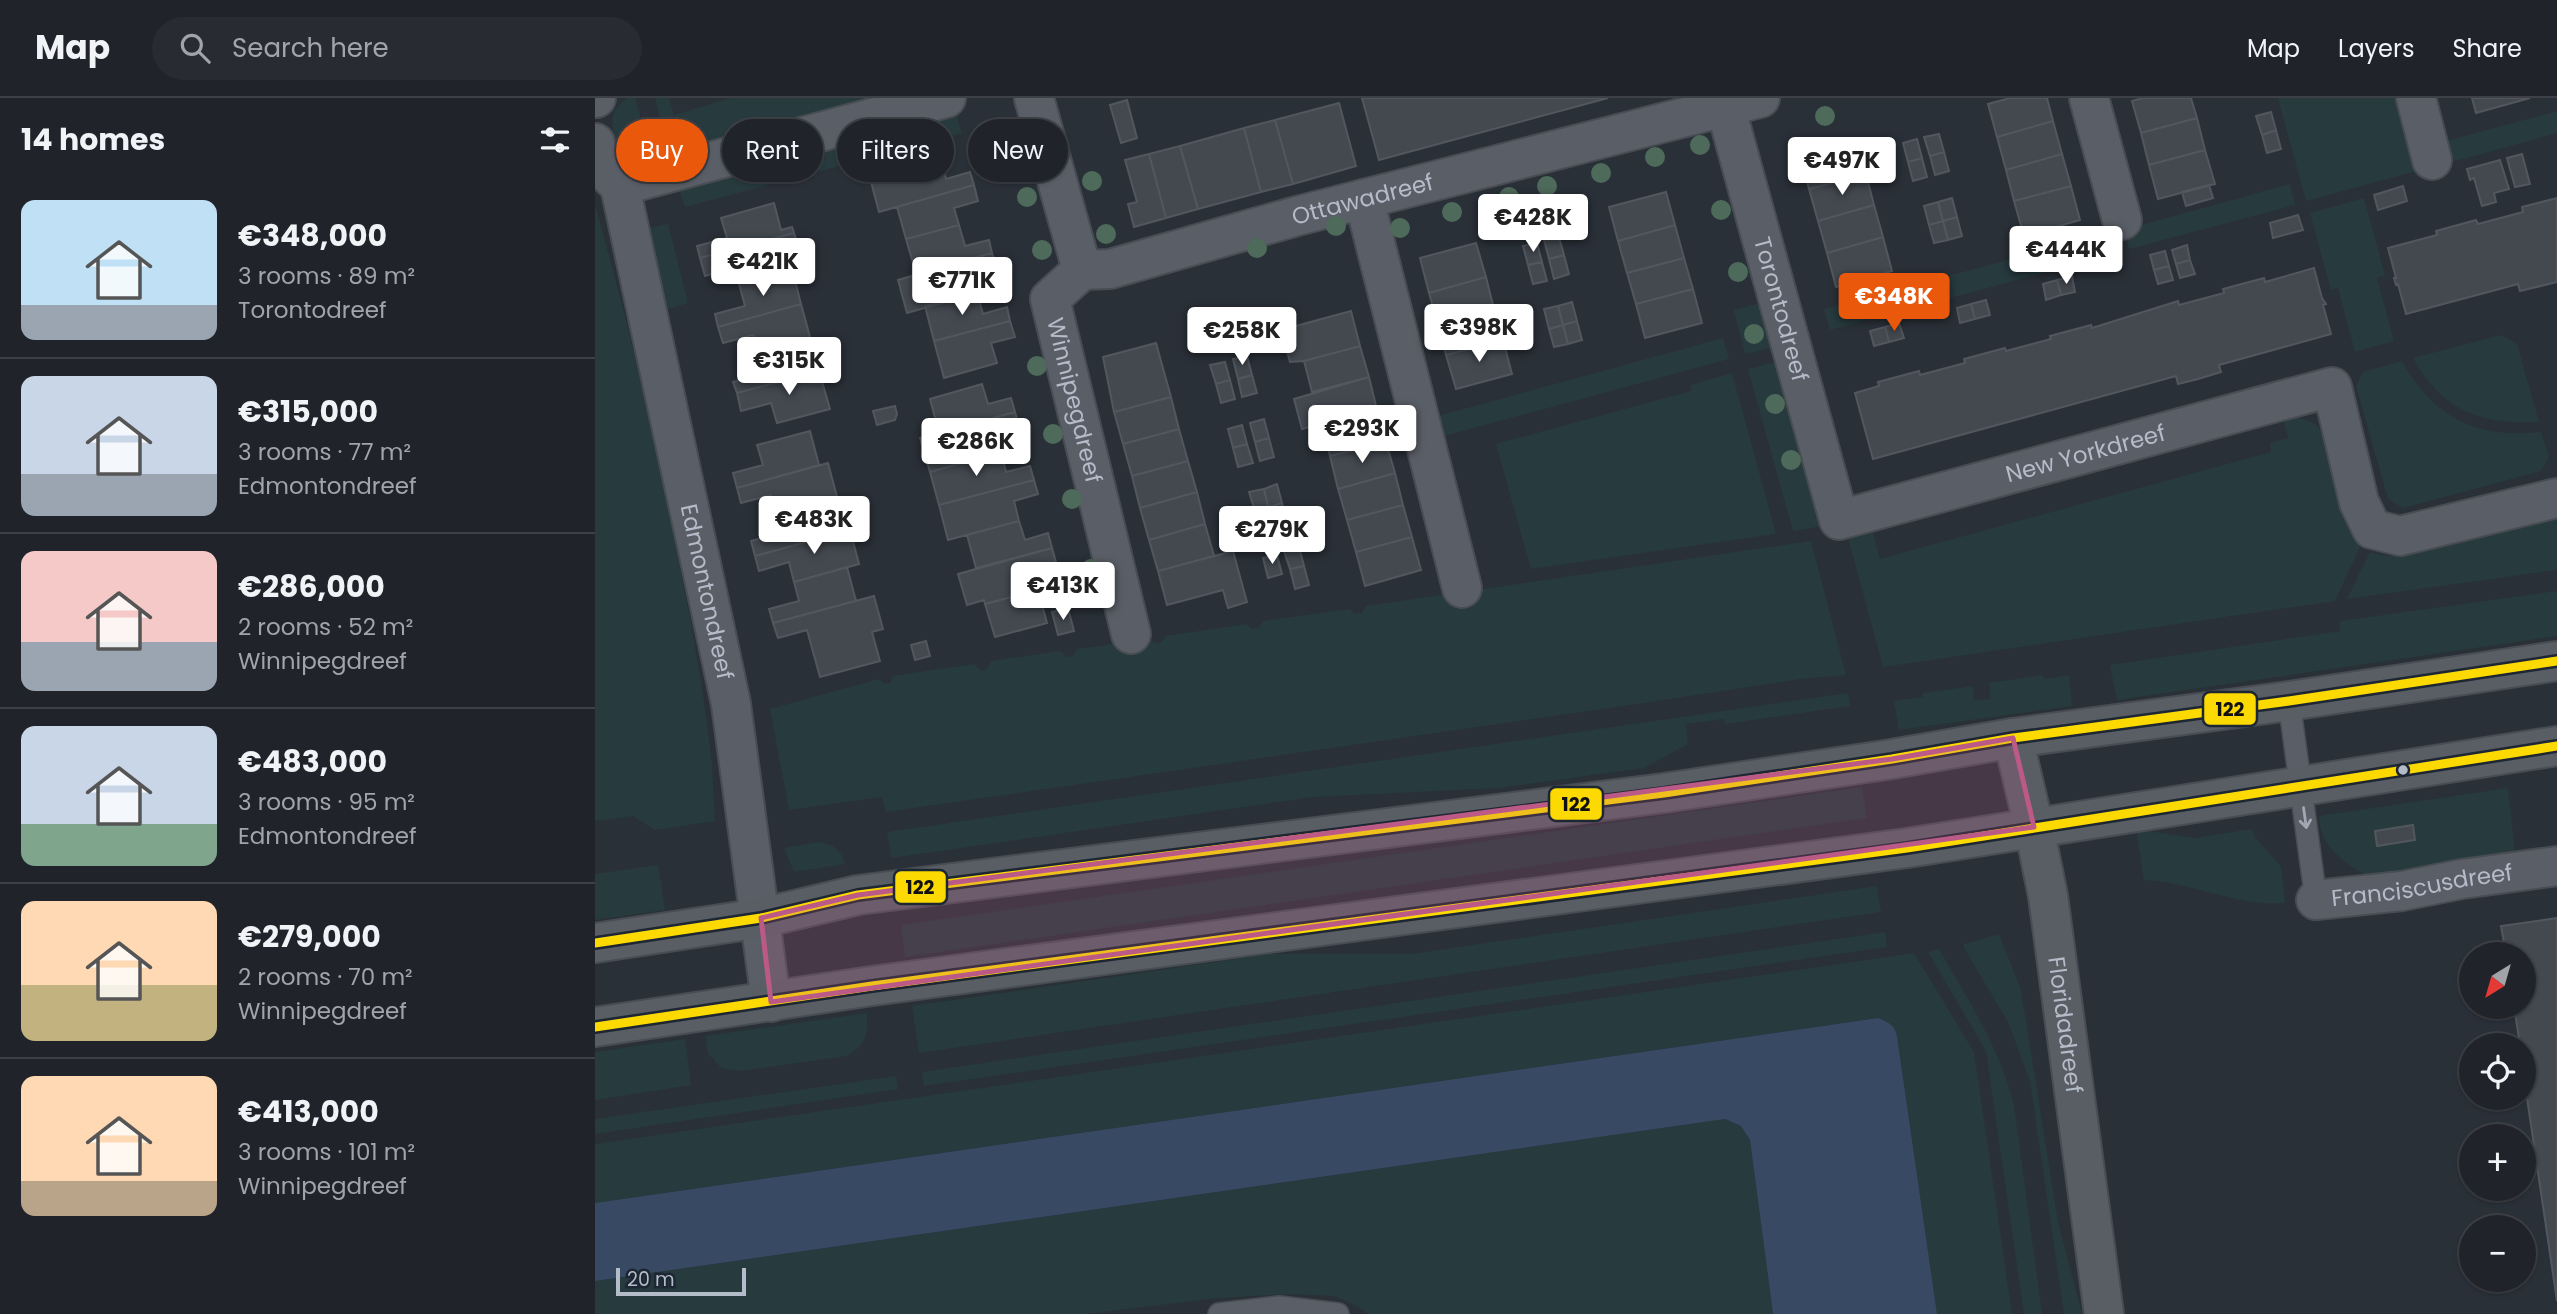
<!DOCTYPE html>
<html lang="en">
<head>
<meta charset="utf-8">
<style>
	body { margin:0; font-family:Poppins,sans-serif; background:#282c32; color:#f1f3f6; height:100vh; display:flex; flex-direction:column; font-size:26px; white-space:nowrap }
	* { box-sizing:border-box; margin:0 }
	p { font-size:23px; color:#a2a4a8 }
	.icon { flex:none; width:38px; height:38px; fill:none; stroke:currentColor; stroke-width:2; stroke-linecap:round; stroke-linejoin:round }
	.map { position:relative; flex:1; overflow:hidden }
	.side { display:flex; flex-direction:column; background:#20242a; width:595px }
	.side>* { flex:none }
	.banner { position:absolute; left:21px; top:21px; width:665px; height:63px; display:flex; gap:14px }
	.needle { width:46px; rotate:217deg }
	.buttons { position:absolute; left:1864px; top:844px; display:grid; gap:14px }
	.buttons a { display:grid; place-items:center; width:77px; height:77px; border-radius:50%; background:#20242a; box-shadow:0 2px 5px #0004,0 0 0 2px #3d4147; font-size:35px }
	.scale { position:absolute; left:21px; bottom:18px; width:130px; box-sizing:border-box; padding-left:7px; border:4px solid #b4bcc9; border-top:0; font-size:19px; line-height:24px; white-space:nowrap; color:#b4bcc9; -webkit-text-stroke:5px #1d2633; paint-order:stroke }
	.price { position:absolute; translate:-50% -60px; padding:0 16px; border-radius:7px; background:#fff; color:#222; font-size:23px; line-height:46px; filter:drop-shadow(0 2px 4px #0008) }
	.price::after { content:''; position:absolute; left:50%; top:42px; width:21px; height:16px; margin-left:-10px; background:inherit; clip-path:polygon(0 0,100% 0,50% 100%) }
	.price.current { background:#ea580c; color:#fff }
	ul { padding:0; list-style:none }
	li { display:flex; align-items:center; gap:21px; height:175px; padding:0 21px }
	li+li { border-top:2px solid #3d4147 }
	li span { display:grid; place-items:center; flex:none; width:196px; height:140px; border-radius:14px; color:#555 }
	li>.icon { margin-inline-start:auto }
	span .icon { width:84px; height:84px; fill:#fffc; stroke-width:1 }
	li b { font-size:30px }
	h2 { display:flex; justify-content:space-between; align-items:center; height:84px; padding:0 21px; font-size:30px }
	.chip { padding:0 24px; border-radius:32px; background:#20242a; box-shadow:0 2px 5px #0004,0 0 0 2px #3d4147; font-size:24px; line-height:63px }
	.chip.current { background:#ea580c; color:#fff }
	header { display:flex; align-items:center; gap:42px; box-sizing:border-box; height:98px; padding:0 35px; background:#20242a; border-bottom:2px solid #3d4147 }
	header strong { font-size:33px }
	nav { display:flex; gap:38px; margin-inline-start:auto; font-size:24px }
	.search { width:490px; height:63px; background:#282c32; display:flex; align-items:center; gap:18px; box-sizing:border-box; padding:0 24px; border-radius:38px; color:#a2a4a8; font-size:26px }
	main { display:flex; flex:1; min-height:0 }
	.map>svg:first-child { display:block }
	.green { fill:#273a3e }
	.water { fill:#384963 }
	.building { fill:#444950; stroke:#52575f; stroke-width:2 }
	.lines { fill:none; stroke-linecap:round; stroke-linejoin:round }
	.lane-casing { stroke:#484c53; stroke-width:24 }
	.street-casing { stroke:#484c53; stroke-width:42 }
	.secondary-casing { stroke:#484c53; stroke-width:42 }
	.lane { stroke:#5a5e66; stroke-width:21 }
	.street { stroke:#5a5e66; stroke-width:38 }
	.secondary { stroke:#595d64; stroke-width:38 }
	.bus-1-casing { stroke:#1d2633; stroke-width:14 }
	.bus-1 { stroke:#fcd900; stroke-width:9 }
	.tree { fill:#4e6a5a }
	.oneway { stroke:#a2a9b5 }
	.marked { fill:#bc5a87; fill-opacity:0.2; stroke:#bc5a87; stroke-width:5; stroke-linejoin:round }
	.bus-dot { fill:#b4bcc9; stroke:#1d2633; stroke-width:2.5 }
	.labels { text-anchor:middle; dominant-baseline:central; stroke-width:7; stroke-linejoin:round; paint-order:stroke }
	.street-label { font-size:23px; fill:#b4bcc9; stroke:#1d2633 }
	.line-badge { stroke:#1d2633; stroke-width:2.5 }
	.pale-badge-label { font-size:19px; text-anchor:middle; font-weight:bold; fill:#111 }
</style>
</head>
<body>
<header>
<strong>Map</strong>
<div class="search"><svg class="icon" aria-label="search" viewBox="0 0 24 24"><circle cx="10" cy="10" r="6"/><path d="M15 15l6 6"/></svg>Search here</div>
<nav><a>Map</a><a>Layers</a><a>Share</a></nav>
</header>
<main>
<section class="side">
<h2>14 homes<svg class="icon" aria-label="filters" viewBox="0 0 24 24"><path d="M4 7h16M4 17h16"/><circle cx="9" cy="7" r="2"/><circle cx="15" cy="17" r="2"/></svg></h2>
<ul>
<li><span style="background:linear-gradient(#bfe0f5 75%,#9aa5b1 0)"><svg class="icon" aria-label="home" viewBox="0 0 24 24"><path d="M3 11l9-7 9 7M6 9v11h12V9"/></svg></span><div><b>€348,000</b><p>3 rooms · 89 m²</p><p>Torontodreef</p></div></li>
<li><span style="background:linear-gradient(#c9d6e8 70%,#9aa5b1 0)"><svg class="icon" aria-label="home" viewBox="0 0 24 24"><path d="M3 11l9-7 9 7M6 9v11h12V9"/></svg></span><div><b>€315,000</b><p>3 rooms · 77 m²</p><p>Edmontondreef</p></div></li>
<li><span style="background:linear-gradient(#f6c9c9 65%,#9aa5b1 0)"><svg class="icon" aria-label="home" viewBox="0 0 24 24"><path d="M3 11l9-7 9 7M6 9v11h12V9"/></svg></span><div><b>€286,000</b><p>2 rooms · 52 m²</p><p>Winnipegdreef</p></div></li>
<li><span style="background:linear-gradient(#c9d6e8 70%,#7fa58c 0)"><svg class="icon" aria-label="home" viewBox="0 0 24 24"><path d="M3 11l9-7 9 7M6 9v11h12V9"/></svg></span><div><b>€483,000</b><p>3 rooms · 95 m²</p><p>Edmontondreef</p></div></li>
<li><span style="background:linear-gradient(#ffd9b3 60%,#c2b280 0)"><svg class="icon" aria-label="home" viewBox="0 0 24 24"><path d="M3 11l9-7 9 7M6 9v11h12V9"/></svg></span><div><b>€279,000</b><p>2 rooms · 70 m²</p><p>Winnipegdreef</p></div></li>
<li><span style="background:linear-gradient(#ffd9b3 75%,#b9a48a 0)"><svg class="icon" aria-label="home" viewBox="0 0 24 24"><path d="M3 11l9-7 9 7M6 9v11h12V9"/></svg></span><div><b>€413,000</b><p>3 rooms · 101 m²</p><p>Winnipegdreef</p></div></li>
</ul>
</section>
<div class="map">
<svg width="1962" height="1216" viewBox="0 0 1962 1216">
	<rect width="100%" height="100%" fill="#2a3038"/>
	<!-- green -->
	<path class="green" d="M32 0H40L58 64C51 64 42 66 35 63 23 57 15 30 18 18 20 10 26 5 32 0Z
		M60 0H74L79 17 136 0H295L75 59Z
		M1683 0H1805L1825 72 1711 103Z
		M1962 13V35L1857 64 1852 43Z
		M361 16 367 35 90 109 84 91Z
		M1695 86 1700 107 1534 151 1529 132Z
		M1769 100 1790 177 1782 180 1799 243 1760 254 1743 190 1736 192 1715 115Z
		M0 106 30 218 61 348 97 531 109 603 117 666 120 723 60 732 38 718 0 723Z
		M73 126 93 205 66 213 46 132Z
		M1514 135 1520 156 1235 232 1229 211Z
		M1166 205 1180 249 1150 256 1139 212Z
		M1906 237 1922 246 1944 324C1886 327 1847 313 1818 260Z
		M1128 240 1134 261 849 338 843 318Z
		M1184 263 1228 428 1198 433 1153 271Z
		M1807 263C1838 319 1881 341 1946 334L1954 359 1946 373 1808 410 1793 401 1761 288 1768 274Z
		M1137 275 1181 436 936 471 901 346 1096 293V287Z
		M1695 319C1704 320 1713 321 1721 327 1741 344 1743 420 1765 449L1740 503 1288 569 1254 443 1256 438 1278 435 1285 461 1676 354 1675 345 1693 340 1688 321Z
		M1962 415V472L1752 501 1775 454 1792 458 1808 457Z
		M1216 443 1251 577 1206 581 1022 609 291 714 287 699 194 712 175 611 284 581 289 586 295 585 298 578 379 566 386 573 392 571 396 563 465 553 472 559 478 558 482 551 555 541 560 545H566L571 538 651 526 657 531 664 530 668 523 754 511 760 516 767 515 771 508Z
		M1962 493V538L1522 602 1515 567 1745 533V523Z
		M1448 577 1449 581 1474 577 1477 608 1304 632 1299 603 1328 599V595L1378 588 1379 602 1395 601 1394 585Z
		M1253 595 1255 608 1130 626 1129 621 1091 626 1093 646 1049 670 904 690 718 699 296 760 292 734Z
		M1267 689 1272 720 310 859 306 827Z
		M1913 690 1920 755 1811 772 1777 781C1751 765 1725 751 1724 718Z
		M1541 731 1599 740 1657 731 1659 738 1686 769 1690 805C1642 809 1597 784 1549 782Z
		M223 744C238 746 246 751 250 766L199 774 189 750Z
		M63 767 70 812 0 822V776Z
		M1282 788 1286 814 324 955 317 908 676 856H817Z
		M1290 834 1292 849 329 988 327 974Z
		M1404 836 1426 892 1463 1124 1487 1216H1469L1435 983 1413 924 1369 850V846Z
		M1344 851C1373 902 1405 950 1419 1007L1447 1216H1429L1391 953 1333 854Z
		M1319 855 1379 954 1417 1216H1342L1302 938C1300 927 1293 924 1283 920L0 1105V1046Z
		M272 915C273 936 271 947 252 958L145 973 126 970 113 955 110 938Z
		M90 941 96 987 0 1002V954Z
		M301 978 303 991 0 1036V1021Z
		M1130 1021 1146 1028 1155 1042 1178 1216H773L762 1208 739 1198 695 1196 623 1200 491 1216H0V1183Z"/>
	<!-- water -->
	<path class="water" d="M1283 920C1293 924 1300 927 1302 938L1342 1216H1178L1155 1042 1146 1028 1130 1021 0 1183V1105Z"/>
	<!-- building -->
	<path class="building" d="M767 0H1013L784 62Z
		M1415 0H1452L1458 23 1402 39 1393 6Z
		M1548 0H1596L1602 20 1546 35 1537 3Z
		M1877 0H1935L1881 15Z
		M532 2 542 40 526 45 515 7Z
		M744 5 761 68 698 86 680 22Z
		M1676 14 1681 32 1667 37 1661 18Z
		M1602 20 1610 52 1554 67 1546 35Z
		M680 22 698 86 666 94 649 30Z
		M1458 23 1467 56 1411 72 1402 39Z
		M649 30 666 94 603 111 585 48Z
		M1681 32 1686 51 1672 55 1667 37Z
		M1344 36 1349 54 1335 58 1329 39Z
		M1262 41 1271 76 1214 91 1205 57Z
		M1322 41 1327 60 1313 64 1308 45Z
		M585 48 603 111 571 120 554 56Z
		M1610 52 1620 86 1563 101 1554 67Z
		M338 54 340 62 346 61 351 81 375 74 379 87 284 114 275 80 325 66 322 58Z
		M1349 54 1354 73 1340 77 1335 58Z
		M554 56 571 120 539 129 533 106 542 104 530 62Z
		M1467 56 1476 88 1419 103 1411 72Z
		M1927 56 1935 86 1920 89 1912 60Z
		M1327 60 1332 79 1318 83 1313 64Z
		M1905 62 1914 91 1899 95 1901 104 1887 108 1879 80 1875 82 1872 71Z
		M1271 76 1279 107 1223 123 1214 91Z
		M379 87 383 103 359 110 364 127 311 141 302 109Z
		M1614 87 1618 100 1591 108 1587 94Z
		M1476 88 1485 122 1429 138 1419 103Z
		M1808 88 1812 103 1783 112 1779 97Z
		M1071 94 1080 127 1023 143 1014 109Z
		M1357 100 1362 119 1348 123 1343 104Z
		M1962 100V184L1925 193 1923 186 1811 216 1803 186 1801 187 1799 180H1801L1793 150 1842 137 1841 133 1881 122 1883 126 1928 114 1927 109Z
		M1343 104 1348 123 1334 127 1329 108Z
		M179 105 186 132 197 129 199 135 105 160 102 148 132 140 126 120Z
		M1279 107 1288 139 1232 155 1223 123Z
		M1703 117 1708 132 1678 140 1675 125Z
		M1362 119 1367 138 1353 142 1348 123Z
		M1348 123 1353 142 1339 145 1334 127Z
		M364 127 370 148 394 142 397 155 321 175 311 141Z
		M1080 127 1089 160 1032 175 1023 143Z
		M199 135 201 141 189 144 197 171 144 186 139 170 110 178 105 160Z
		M964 139 969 157 954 161 949 142Z
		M1288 139 1297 173 1241 189 1232 155Z
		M881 145 891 179 834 195 825 160Z
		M942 145 947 164 933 167 928 148Z
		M1592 147 1595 162 1581 166 1577 152Z
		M1570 153 1574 168 1559 172 1555 157Z
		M397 155 402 171 378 178 382 195 312 215 303 182Z
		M969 157 974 176 959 181 954 161Z
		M1089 160 1098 191 1041 206 1032 175Z
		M1595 162 1600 176 1585 180 1581 166Z
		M947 164 952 183 938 186 933 167Z
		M1574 168 1578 182 1563 186 1559 172Z
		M1719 170 1727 200 1731 206 1728 207 1736 236 1624 267 1626 274 1603 281 1583 286 1581 278 1278 361 1260 295 1284 288 1283 284 1324 273 1325 277 1370 265 1369 261 1410 250 1411 253 1456 241 1455 238 1496 227 1497 230 1583 203 1584 207 1629 195 1628 191 1669 180 1670 184Z
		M197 171 206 206 123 229 120 216 150 208 144 186Z
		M1477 178 1480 194 1466 197 1462 182Z
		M891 179 899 211 843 226 834 195Z
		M1462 182 1466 197 1451 202 1448 186Z
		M1098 191 1107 225 1050 240 1041 206Z
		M382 195 388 216 412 209 415 223 339 243 330 208Z
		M1391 202 1395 217 1380 221 1376 206Z
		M977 204 982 223 968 227 963 208Z
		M206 206 215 239 162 253 158 237 128 245 123 229Z
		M1376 206 1380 221 1365 225 1362 210Z
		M963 208 968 227 954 231 949 211Z
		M899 211 908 242 851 257 843 226Z
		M756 213 765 248 709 263 695 264 686 232Z
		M415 223 420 239 396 245 402 265 349 280 339 243Z
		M982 223 987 242 973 246 968 227Z
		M1304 225 1309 240 1294 244 1290 229Z
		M968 227 973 246 959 249 954 231Z
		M1290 229 1294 244 1279 248 1275 233Z
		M215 239 224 273 142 295 138 284 168 275 162 253Z
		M908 242 917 276 861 291 851 257Z
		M561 245 576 299 519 314 508 259Z
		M765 248 774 279 717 294 709 263Z
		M652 258 657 277 643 281 638 261Z
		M630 264 635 282 621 286 615 267Z
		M224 273 235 311 182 325 176 305 146 313 142 295Z
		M657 277 662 295 647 299 643 281Z
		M774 279 782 312 707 331 699 301Z
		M635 282 640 301 626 305 621 286Z
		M387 286 393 306 416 300 420 314 344 335 335 301Z
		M576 299 584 331 528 346 519 314Z
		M300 308 302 316 300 322 282 327 278 313Z
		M782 312 791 344 735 358 726 327Z
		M420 314 424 329 401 336 406 354 335 374 325 340Z
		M669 321 674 340 660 344 655 325Z
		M647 327 652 346 638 350 633 331Z
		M584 331 593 363 537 378 528 346Z
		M215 333 224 367 142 390 138 375 168 367 162 347Z
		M674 340 679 359 665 363 660 344Z
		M791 344 800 375 743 391 735 358Z
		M652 346 658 365 643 369 638 350Z
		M406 354 411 374 435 368 439 382 344 407 335 374Z
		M593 363 602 394 545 410 537 378Z
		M233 365 242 399 181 415 176 397 146 405 142 390Z
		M800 375 808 407 752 422 743 391Z
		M439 382 443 396 419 403 424 423 353 442 344 407Z
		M682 386 687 405 673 409 669 391Z
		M669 391 673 409 660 413 654 394Z
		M602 394 610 426 554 442 545 410Z
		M242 399 252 433 160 458 156 443 186 435 181 415Z
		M687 405 692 424 679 428 673 409Z
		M808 407 817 439 761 454 752 422Z
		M673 409 679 428 665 432 660 413Z
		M424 423 430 442 453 435 457 450 381 470 372 437Z
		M610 426 619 458 563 473 554 442Z
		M255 432 264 466 199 484 194 464 164 473 160 458Z
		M817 439 826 472 770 488 761 454Z
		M704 449 709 468 695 471 689 453Z
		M457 450 461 464 437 471 443 492 390 506 389 502 372 507 363 476Z
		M638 453 652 504 633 510 628 492 572 507 563 473Z
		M682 457 687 476 673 480 668 460Z
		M709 468 714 487 700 491 695 471Z
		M252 469 261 503 178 525 174 511 204 503 199 484Z
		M443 492 452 525 400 539 390 506Z
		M279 498 288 531 277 534 285 563 225 579 212 532 183 540 178 525Z
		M473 510 479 533 463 537 457 514Z
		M331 543 335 558 320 562 316 547Z
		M1818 727 1820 742 1782 748 1780 733Z
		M1962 820V1203L1928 973V947H1925L1919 908H1928V856H1911L1906 828Z"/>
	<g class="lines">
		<defs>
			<path id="lane" d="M1694 603 1721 802
				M624 1216 684 1209 743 1216"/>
			<g id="street">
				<path d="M0 0H1"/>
				<path id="s1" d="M439 0 487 172 455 201 536 536"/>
				<path id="s2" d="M1128 0 1244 422 1737 289 1764 404 1777 431 1805 438 1962 400"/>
				<path d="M1494 0 1527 122"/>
				<path d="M1821 0 1837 62"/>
				<path d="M0 45 5 68 25 88 351 0"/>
				<path id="s3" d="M25 88 136 606 176 904"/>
				<path d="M769 101 867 490"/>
				<path id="s4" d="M487 172 515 171 702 118 1165 0"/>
				<path id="s5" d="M1721 802 1807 793 1867 781 1962 768"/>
			</g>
			<g id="secondary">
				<path id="s6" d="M1418 640 1439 729 1453 798 1509 1216"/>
				<path d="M0 845 166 820 263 797 1069 695 1297 661 1418 640 1694 603 1962 563"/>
				<path d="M0 929 277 888 1312 750 1962 648"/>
			</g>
		</defs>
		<!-- lane casing -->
		<use href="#lane" class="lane-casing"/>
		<!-- street casing -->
		<use href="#street" class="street-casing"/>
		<!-- secondary casing -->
		<use href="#secondary" class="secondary-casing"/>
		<!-- lane -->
		<use href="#lane" class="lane"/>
		<!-- street -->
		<use href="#street" class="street"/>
		<!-- secondary -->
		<use href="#secondary" class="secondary"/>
		<defs>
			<path id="bus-1" d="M0 845 166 820 263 797 1069 695 1297 661 1418 640 1694 603 1962 563
				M0 929 277 888 1312 750 1962 648"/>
		</defs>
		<!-- bus-1 casing -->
		<use href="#bus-1" class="bus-1-casing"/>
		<!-- bus-1 -->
		<use href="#bus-1" class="bus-1"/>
	</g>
	<!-- trees -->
	<g class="tree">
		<circle cx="1230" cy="18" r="10"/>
		<circle cx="1105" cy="47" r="10"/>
		<circle cx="1060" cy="59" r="10"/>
		<circle cx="1006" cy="75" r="10"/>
		<circle cx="497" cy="83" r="10"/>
		<circle cx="952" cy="88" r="10"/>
		<circle cx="432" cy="99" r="10"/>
		<circle cx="914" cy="99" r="10"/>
		<circle cx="1126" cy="112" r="10"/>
		<circle cx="857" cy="114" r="10"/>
		<circle cx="741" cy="128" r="10"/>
		<circle cx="805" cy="130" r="10"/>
		<circle cx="511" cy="136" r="10"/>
		<circle cx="662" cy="150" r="10"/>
		<circle cx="447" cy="152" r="10"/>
		<circle cx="1143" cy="174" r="10"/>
		<circle cx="1159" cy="236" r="10"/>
		<circle cx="442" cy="268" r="10"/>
		<circle cx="1180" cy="306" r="10"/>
		<circle cx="458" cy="336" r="10"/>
		<circle cx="1196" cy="362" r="10"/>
		<circle cx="477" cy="401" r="10"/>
		<circle cx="496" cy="471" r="10"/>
	</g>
	<!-- one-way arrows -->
	<defs><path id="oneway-shaft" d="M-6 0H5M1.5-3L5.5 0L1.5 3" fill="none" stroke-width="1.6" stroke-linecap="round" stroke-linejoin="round" transform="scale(1.75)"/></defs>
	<use class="oneway" href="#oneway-shaft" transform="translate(1710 720) rotate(82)"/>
	<!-- marked area -->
	<path class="marked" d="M1418 640 1439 729 176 904 166 820 263 797 1297 661Z"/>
	<!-- markers -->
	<circle class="bus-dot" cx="1808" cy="672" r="6"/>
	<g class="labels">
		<!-- street labels -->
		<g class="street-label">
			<text stroke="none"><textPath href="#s4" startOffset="290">Ottawadreef</textPath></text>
			<text stroke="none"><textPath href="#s2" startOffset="219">Torontodreef</textPath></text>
			<text stroke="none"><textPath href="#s1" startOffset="326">Winnipegdreef</textPath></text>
			<text stroke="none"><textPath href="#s2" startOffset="693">New Yorkdreef</textPath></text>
			<text stroke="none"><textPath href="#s3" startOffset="415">Edmontondreef</textPath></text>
			<text stroke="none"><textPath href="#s5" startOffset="107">Franciscusdreef</textPath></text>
			<text stroke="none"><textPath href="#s6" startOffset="292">Floridadreef</textPath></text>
		</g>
	</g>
	<g class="line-badge">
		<rect x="1608" y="594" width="54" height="34" rx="7" fill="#fcd900"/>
		<rect x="954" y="689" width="54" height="34" rx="7" fill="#fcd900"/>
		<rect x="299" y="772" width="53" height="34" rx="7" fill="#fcd900"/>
	</g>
	<g class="pale-badge-label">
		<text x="1635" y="618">122</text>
		<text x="981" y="713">122</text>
		<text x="325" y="796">122</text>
	</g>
</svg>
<div class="buttons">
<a><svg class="needle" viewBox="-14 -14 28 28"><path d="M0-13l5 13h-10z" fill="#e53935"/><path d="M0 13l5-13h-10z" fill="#a2a4a8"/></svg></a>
<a><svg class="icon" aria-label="locate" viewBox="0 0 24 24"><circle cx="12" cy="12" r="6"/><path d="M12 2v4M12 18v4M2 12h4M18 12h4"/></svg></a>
<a>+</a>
<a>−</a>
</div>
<div class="scale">20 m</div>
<b class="price" style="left:1247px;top:99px">€497K</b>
<b class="price" style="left:938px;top:156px">€428K</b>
<b class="price" style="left:1471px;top:188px">€444K</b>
<b class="price" style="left:168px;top:200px">€421K</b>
<b class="price" style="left:367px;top:219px">€771K</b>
<b class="price current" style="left:1299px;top:235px">€348K</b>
<b class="price" style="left:884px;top:266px">€398K</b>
<b class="price" style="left:647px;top:269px">€258K</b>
<b class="price" style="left:194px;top:299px">€315K</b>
<b class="price" style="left:767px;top:367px">€293K</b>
<b class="price" style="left:381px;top:380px">€286K</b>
<b class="price" style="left:219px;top:458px">€483K</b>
<b class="price" style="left:677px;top:468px">€279K</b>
<b class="price" style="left:468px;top:524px">€413K</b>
<div class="banner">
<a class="chip current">Buy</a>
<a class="chip">Rent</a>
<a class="chip">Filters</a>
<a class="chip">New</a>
</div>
</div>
</main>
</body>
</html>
